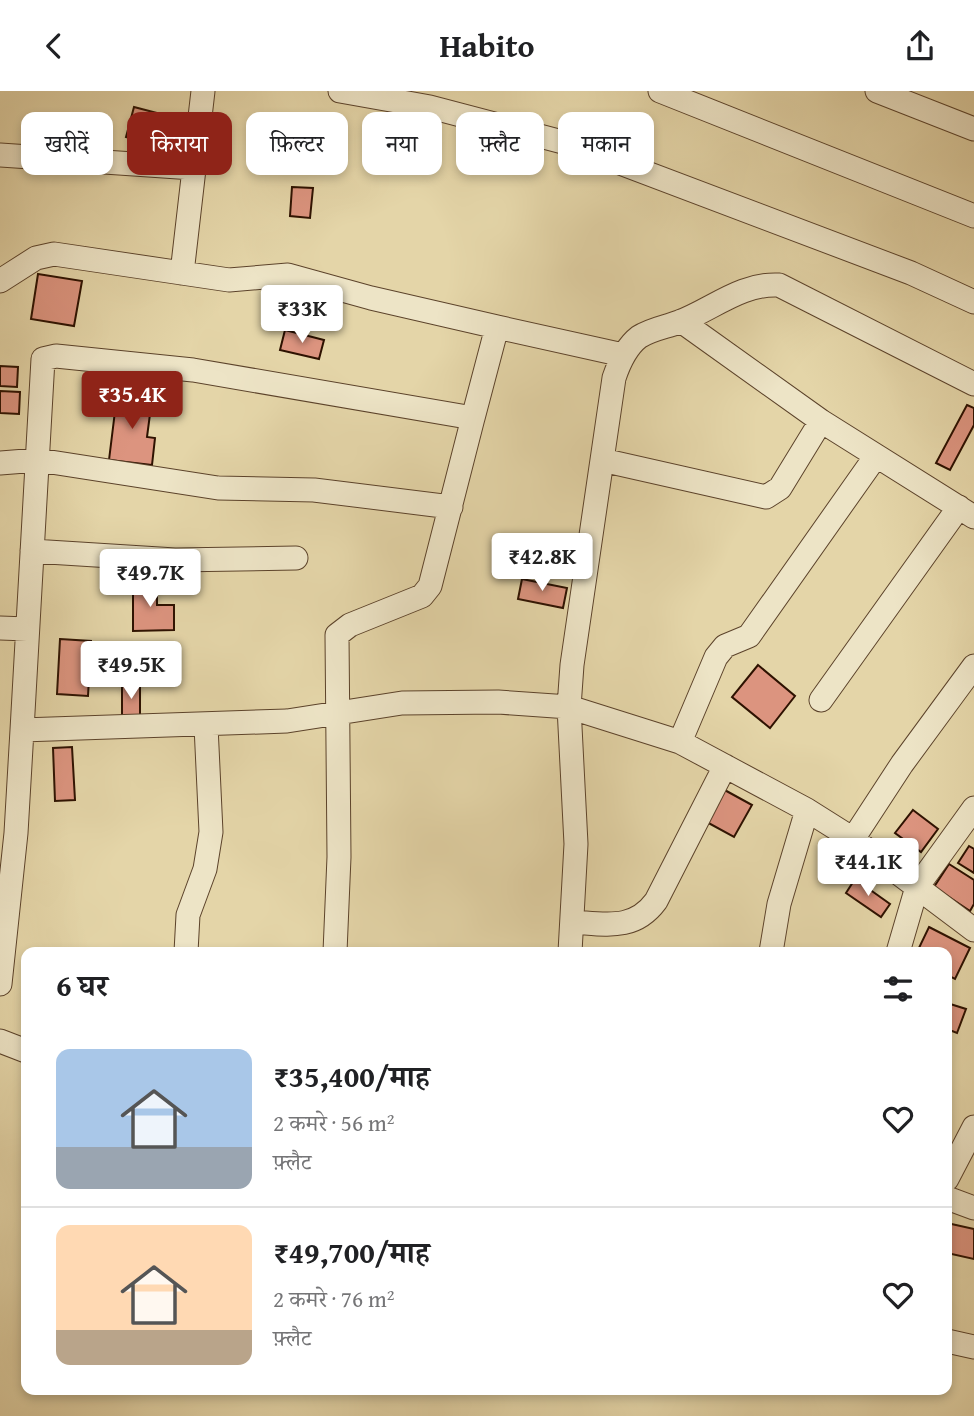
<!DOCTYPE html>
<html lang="hi">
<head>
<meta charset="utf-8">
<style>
	body { margin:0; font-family:"Gentium Book Plus","Noto Serif Devanagari",serif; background:#f6f6f6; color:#202124; height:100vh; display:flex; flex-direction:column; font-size:26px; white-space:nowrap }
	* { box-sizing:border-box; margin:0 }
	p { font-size:23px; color:#757577 }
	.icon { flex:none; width:38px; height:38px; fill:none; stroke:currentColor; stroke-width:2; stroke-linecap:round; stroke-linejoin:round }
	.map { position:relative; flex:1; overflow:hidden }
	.sheet { position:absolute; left:21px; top:856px; width:931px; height:448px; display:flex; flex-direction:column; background:#fff; border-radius:14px; box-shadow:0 4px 10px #0003 }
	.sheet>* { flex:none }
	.hud { position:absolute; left:21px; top:21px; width:933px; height:63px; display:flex; gap:14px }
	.price { position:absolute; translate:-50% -60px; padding:0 16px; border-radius:7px; background:#fff; color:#222; font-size:23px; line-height:46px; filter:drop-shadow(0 2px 4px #0008) }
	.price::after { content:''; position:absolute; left:50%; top:42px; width:21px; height:16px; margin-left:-10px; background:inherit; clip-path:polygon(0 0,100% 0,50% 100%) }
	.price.on { background:#8f2418; color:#fff }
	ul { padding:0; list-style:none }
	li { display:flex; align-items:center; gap:21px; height:175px; padding:0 35px }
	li+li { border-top:2px solid #e0e0e0 }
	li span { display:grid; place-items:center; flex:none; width:196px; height:140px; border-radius:14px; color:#555 }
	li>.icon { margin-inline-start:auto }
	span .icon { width:84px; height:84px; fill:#fffc; stroke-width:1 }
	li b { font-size:30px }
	h2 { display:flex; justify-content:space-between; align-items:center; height:84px; padding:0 35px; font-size:30px }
	.pill { padding:0 24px; border-radius:14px; background:#fff; box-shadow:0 4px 10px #0003; font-size:24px; line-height:63px }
	.pill.on { background:#8f2418; color:#fff }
	header { display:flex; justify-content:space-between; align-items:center; height:91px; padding:0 35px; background:#fff; font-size:32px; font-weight:800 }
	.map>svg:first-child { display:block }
	.building { fill:#dc947f; stroke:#2e1201; stroke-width:2 }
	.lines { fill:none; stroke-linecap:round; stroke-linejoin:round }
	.minor-casing { stroke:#5c432b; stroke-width:25 }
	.minor { stroke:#ede4c6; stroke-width:23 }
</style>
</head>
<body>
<header><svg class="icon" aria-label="back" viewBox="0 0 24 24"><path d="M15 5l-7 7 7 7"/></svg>Habito<svg class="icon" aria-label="share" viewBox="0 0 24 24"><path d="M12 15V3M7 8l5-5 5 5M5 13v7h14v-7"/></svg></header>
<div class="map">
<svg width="974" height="1325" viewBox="0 0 974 1325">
	<rect width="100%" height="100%" fill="#e4d5a8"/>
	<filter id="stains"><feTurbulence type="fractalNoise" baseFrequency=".00286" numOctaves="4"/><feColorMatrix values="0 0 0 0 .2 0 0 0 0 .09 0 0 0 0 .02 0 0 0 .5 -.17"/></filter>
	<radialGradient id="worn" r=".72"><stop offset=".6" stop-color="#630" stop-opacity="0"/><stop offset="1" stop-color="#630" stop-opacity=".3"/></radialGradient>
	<!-- building -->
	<path class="building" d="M134 16 176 27 168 57 126 46Z
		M292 96 313 97 310 127 290 125Z
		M38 183 82 190 74 235 31 228Z
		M285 239 324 249 319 268 280 259Z
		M0 275 18 276 17 296 0 295Z
		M0 300 20 301 19 323 0 322Z
		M117 304 152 308 147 346 155 347 152 374 109 369Z
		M967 314 974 317V334L950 379 936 372Z
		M522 488 567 497 563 517 518 508Z
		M133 491H157V514H174V539L133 540Z
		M60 548 91 550 88 605 57 603Z
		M758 574 795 605 770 637 732 606Z
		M122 593H140V627H122Z
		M72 656 75 709 55 710 53 657Z
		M721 697 752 714 734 746 703 729Z
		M913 719 938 738 921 761 895 742Z
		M969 755 974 758V782L958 772Z
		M949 773 974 789V813L970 820 934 796Z
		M855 788 890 813 881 826 846 802Z
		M929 836 970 857 955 888 947 884V861H917Z
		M947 912 966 918 957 942 947 938Z
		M947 1132 974 1138V1168L947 1162Z"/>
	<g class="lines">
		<defs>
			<path id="minor" d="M340 0 430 16 570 53 911 182 974 211
				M660 0 974 125
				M877 0 974 38
				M0 64 193 77
				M182 182 203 0
				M0 190 36 167 54 163 229 189 288 184 371 207 497 236 473 327 193 279 56 265 43 268 22 639 287 630 402 612 498 611 569 616 680 651 807 719 853 748 974 839
				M681 230 821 330 974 426
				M497 236 623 264
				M602 369 766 406 780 397 821 330
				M0 372 38 369 218 397 314 399 451 416
				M32 460 175 469 296 467
				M0 537 27 538
				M821 609 959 416
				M680 651 716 566 725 555 749 545 876 365
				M853 748 902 673 974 575
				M573 831C606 833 634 840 656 810L725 675
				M186 861 188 824 205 778 211 741 206 635
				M335 861 339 766 337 544 350 534 422 505 430 495 473 327
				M570 861 576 753 569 616 572 574 614 287C619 272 626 256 639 246 651 238 666 236 679 231 713 218 741 192 779 194L974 293
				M771 861 779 813 807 719
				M898 861 917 796 974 717
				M0 893 16 742 22 639
				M0 950 26 960
				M947 1088 974 1036
				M947 1107 974 1117
				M947 1250 974 1256"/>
		</defs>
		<!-- minor casing -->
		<use href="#minor" class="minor-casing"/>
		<!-- minor -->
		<use href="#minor" class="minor"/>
	</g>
	<rect width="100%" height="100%" filter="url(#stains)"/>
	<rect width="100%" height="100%" fill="url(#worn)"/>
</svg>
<b class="price" style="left:302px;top:254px">₹33K</b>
<b class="price on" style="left:132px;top:340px">₹35.4K</b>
<b class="price" style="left:542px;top:502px">₹42.8K</b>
<b class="price" style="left:150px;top:518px">₹49.7K</b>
<b class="price" style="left:131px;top:610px">₹49.5K</b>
<b class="price" style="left:868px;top:807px">₹44.1K</b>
<div class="hud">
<a class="pill">खरीदें</a>
<a class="pill on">किराया</a>
<a class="pill">फ़िल्टर</a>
<a class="pill">नया</a>
<a class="pill">फ़्लैट</a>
<a class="pill">मकान</a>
</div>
<section class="sheet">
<h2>6 घर<svg class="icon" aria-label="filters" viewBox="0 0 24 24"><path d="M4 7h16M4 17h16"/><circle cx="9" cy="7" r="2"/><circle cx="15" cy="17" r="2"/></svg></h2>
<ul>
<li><span style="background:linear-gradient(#a9c7e8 70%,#9aa5b1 0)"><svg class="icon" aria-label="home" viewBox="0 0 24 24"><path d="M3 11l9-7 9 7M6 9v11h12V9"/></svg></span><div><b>₹35,400/माह</b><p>2 कमरे · 56 m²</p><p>फ़्लैट</p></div><svg class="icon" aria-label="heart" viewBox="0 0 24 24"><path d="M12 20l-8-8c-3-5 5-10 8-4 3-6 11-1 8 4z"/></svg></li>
<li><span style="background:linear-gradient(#ffd9b3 75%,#b9a48a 0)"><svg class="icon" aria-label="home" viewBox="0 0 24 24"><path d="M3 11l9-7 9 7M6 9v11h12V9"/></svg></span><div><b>₹49,700/माह</b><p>2 कमरे · 76 m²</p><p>फ़्लैट</p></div><svg class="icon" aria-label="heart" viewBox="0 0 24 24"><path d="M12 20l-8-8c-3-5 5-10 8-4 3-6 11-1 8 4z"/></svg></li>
</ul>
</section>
</div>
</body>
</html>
